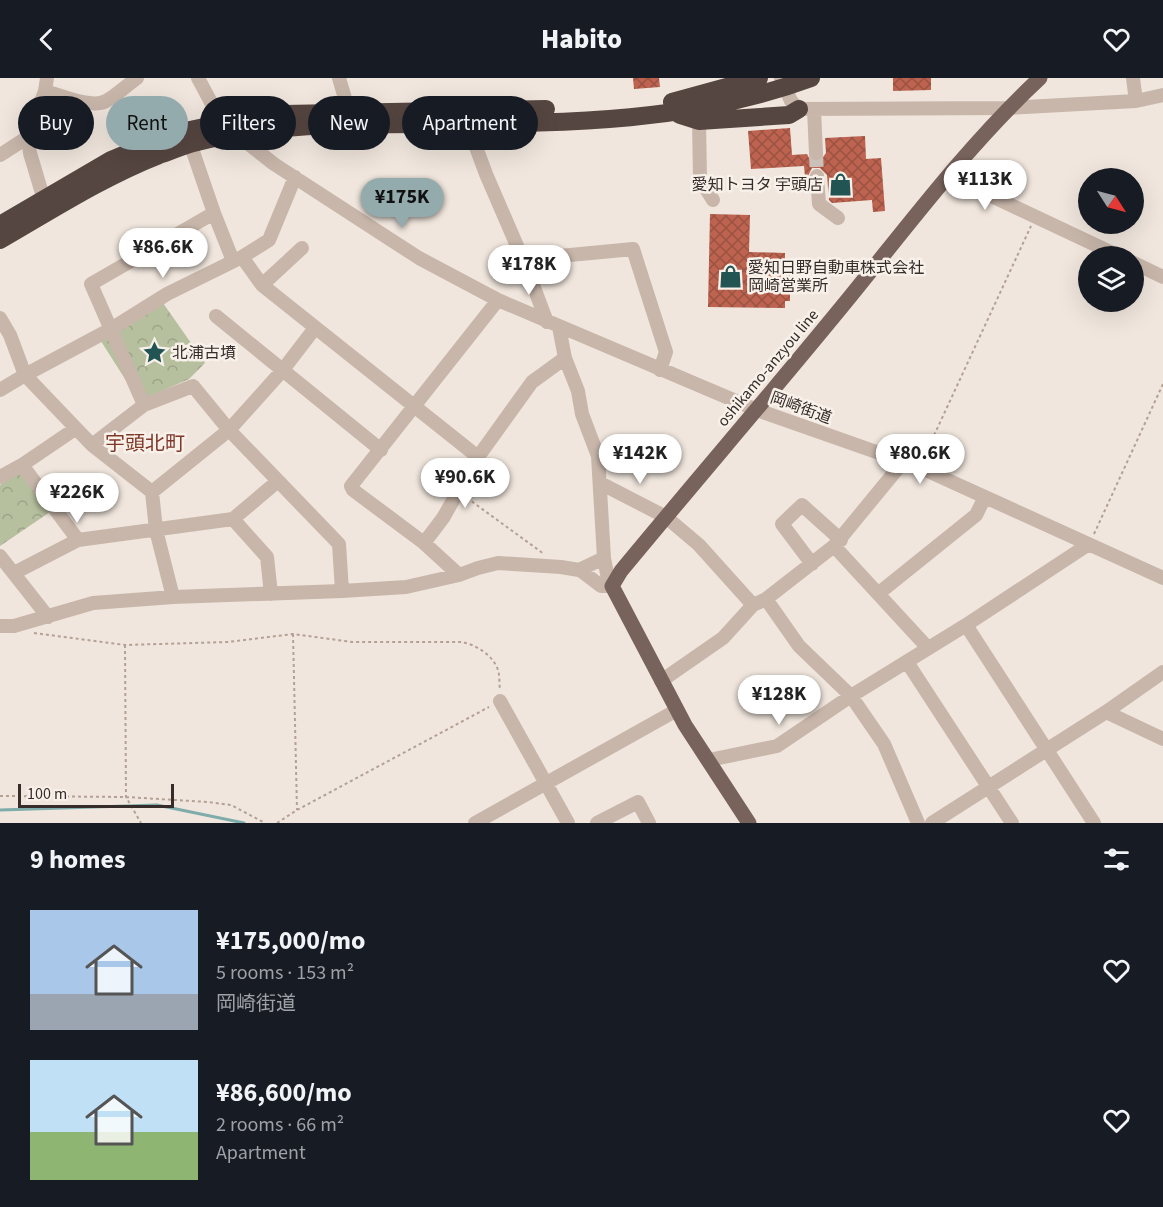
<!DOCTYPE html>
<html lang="en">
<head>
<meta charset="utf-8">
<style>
	body { margin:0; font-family:"Source Sans 3","Noto Sans JP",sans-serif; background:#20242c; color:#f1f3f6; height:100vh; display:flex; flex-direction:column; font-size:22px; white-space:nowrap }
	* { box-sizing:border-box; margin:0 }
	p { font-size:20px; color:#9ea1a6 }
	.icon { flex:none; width:33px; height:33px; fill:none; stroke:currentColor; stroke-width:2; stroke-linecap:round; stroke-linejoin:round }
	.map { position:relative; height:745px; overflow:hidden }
	.side { display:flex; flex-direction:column; background:#171b24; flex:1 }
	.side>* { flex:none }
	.guide { position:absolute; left:18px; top:18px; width:600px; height:54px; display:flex; gap:12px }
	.needle { width:39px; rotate:126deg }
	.tools { position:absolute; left:1078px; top:90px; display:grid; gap:12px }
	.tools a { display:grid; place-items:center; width:66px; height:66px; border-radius:50%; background:#171b24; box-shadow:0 6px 24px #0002; font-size:30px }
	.scale { position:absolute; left:18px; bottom:15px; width:156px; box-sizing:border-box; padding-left:6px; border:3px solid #362c29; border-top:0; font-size:16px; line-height:21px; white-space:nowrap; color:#362c29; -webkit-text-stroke:4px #f8f1ea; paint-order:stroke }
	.price { position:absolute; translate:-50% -51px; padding:0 14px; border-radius:21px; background:#fff; color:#222; font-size:20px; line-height:39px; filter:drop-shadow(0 2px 3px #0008) }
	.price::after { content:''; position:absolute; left:50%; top:36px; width:18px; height:14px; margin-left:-9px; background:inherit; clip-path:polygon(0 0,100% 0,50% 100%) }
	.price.on { background:#94abad; color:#111 }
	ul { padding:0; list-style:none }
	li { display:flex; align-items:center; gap:18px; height:150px; padding:0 30px }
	li span { display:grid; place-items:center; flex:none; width:168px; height:120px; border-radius:0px; color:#555 }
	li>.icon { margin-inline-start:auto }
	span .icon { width:72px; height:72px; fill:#fffc; stroke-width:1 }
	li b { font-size:26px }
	h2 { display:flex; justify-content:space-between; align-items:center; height:72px; padding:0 30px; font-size:26px }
	.tag { padding:0 21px; border-radius:27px; background:#171b24; box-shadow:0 6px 24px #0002; font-size:21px; line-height:54px }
	.tag.on { background:#94abad; color:#111 }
	header { display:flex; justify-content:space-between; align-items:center; height:78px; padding:0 30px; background:#171b24; font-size:27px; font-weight:800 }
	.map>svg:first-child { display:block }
	.park { fill:url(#park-crowns) }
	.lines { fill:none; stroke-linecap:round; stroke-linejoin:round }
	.stream { stroke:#7eacaa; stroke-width:3 }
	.building { fill:url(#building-cross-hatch) }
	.minor-tunnel { stroke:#cbc1b9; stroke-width:14; stroke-dasharray:14 7; stroke-linecap:butt }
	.path { stroke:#b4a094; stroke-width:2; stroke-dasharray:3 3; stroke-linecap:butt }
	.minor { stroke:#c8b6aa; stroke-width:14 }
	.major { stroke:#77635b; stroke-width:15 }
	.highway { stroke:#564641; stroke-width:18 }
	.labels { text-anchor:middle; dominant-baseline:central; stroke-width:5; stroke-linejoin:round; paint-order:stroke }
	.poi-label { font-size:16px; fill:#362c29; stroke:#f8f1ea; text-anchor:start }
	.street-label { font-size:16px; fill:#362c29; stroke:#f8f1ea }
	.quarter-label { font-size:20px; fill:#7f3728; stroke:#f8f1ea }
</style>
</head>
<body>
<header><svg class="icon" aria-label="back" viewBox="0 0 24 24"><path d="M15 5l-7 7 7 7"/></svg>Habito<svg class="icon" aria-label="heart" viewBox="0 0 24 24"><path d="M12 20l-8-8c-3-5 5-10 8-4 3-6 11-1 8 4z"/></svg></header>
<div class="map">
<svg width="1163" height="745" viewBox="0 0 1163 745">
	<defs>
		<pattern id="park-crowns" width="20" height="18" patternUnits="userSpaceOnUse" patternTransform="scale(1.5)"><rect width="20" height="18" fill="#b6bf9e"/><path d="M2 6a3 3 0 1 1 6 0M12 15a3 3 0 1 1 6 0" fill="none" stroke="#9da488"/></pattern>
		<pattern id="building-cross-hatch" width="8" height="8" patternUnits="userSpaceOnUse" patternTransform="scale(1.5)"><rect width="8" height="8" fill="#bd634f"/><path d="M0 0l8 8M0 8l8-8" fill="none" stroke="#9a5242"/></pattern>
	</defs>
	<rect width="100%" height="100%" fill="#f0e6dd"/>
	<!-- park -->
	<path class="park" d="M163 225 205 285 189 301 139 323 99 260Z
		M21 393 50 434 0 468V407Z"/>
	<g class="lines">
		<!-- stream -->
		<path class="stream" d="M0 732 157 727 244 745"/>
	</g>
	<!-- building -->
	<path class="building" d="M633 0H659L660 9 634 11Z
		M893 0H931V12L893 13Z
		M790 50 792 77 807 76 809 80 816 84 821 82 826 75 825 60 865 58 866 81 881 80 885 133 873 134 872 122 832 125 829 122 827 97 820 90H812L808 98 805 99 804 88 751 91 748 53Z
		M710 136 750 137 749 174 785 175V182H790V223H785V230L708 229Z"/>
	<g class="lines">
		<!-- minor-tunnel -->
		<path class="minor-tunnel" d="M816 75 817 98"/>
		<!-- path -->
		<path class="path" d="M924 379 1031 148
			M467 420 544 476
			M1094 456 1163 306
			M34 555 125 567 228 564 293 556 352 564H462C476 567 493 577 498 592 500 598 499 606 500 612
			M293 556 297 732
			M125 567 126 719 141 745
			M0 718 126 719 208 724 231 727 265 745
			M277 745 297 732 489 629"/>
		<!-- minor -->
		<path class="minor" d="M198 0 222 45 274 86 419 180 498 222 757 332 919 389 1163 500
			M339 0 349 34
			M781 0 791 23 799 31 1008 30 1136 23 1163 17
			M1133 0 1136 23
			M45 13C60 17 91 31 106 23 117 17 127 7 137 0
			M814 31 816 75
			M699 43 700 101 713 122
			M467 45 486 96 527 191 547 244
			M28 59 30 75 44 122
			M190 65 214 135 233 183
			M0 77 28 59 45 13 47 0
			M817 98 819 126 838 140
			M949 98 1119 178
			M242 179 262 207 478 379
			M1134 185 1163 199
			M527 191 549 179 633 171 666 274 660 292
			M262 207 302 170
			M216 238 381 372
			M0 240 10 257 25 297 92 367 152 414 156 452 173 519
			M559 249 565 280 578 313 582 336 598 378 604 480 608 501 612 508
			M0 312 25 297 111 251 167 216 242 179 269 162 295 99
			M144 327 193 308 229 352 339 466 342 513
			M92 367 144 327 91 206 214 135
			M22 387 78 462
			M0 399 22 387 75 351
			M600 405 666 439 699 467 753 527
			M152 414 229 352 282 293 315 250
			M233 441 267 479 271 516
			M424 465 443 440 478 379 532 304 565 280
			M834 468 928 570
			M0 478 48 539
			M812 486 782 446 802 427 841 462
			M580 492 601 508H612
			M14 495 78 462 233 441 278 403
			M459 497 424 465 353 412 351 408 498 222
			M879 515 976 437 985 419
			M766 521 799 568 851 618 884 666 918 745
			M966 547 1094 745
			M0 548H14L93 525 173 519 342 513 406 509 459 497 478 490 498 485 561 489 579 492 604 480
			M907 584 1012 745
			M661 603 723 560 753 527 766 521 834 468 903 384
			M500 623 568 745
			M1106 634 1163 661
			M709 682 777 668 851 618 966 547 1089 466
			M475 745 677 632
			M597 745 638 724 649 745
			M932 745 1106 634 1163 594"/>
		<!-- major -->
		<path class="major" d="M749 745 685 647 612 508 621 493C697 401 774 312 849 220 910 145 969 66 1040 0"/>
		<!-- highway -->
		<path class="highway" d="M672 24 759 0
			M680 37 699 43 789 37 799 31
			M0 147 111 82 176 55 204 49 284 36 546 31
			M0 162C52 132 103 99 159 77 171 73 182 68 193 65 268 46 346 46 423 46 557 45 683 47 811 0"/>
	</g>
	<!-- icons -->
	<defs>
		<symbol id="shop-bare" viewBox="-9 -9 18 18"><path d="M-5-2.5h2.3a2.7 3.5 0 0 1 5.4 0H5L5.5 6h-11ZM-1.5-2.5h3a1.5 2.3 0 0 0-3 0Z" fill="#225454" stroke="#f8f1ea" stroke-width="2.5" paint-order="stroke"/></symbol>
		<symbol id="sight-bare" viewBox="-9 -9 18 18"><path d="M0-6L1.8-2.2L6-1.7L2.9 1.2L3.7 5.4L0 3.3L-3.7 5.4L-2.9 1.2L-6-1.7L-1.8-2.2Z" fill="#225454" stroke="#f8f1ea" stroke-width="2.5" paint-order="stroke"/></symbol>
	</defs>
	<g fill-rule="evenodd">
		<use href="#shop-bare" x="824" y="90" width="33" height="33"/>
		<use href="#shop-bare" x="714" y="182" width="33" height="33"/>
		<use href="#sight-bare" x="138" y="258" width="33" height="33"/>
	</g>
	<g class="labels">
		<!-- poi labels -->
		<g class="poi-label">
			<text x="823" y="107" text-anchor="end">愛知トヨタ 宇頭店</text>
			<text x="748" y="190">愛知日野自動車株式会社<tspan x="748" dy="18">岡崎営業所</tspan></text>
			<text x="172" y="275">北浦古墳</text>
		</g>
		<!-- street labels -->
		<g class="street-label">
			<text transform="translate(768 290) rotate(-50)">oshikamo-anzyou line</text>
			<text transform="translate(801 330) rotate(20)">岡崎街道</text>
		</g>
		<!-- quarter labels -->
		<g class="quarter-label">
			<text x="145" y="366">宇頭北町</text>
		</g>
	</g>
</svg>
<div class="tools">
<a><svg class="needle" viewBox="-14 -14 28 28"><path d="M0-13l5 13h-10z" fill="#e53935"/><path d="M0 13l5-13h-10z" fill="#9ea1a6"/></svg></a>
<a><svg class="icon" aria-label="layers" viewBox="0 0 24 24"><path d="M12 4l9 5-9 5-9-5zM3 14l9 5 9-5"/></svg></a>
</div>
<div class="scale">100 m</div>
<b class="price" style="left:985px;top:133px">¥113K</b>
<b class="price on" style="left:402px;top:151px">¥175K</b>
<b class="price" style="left:163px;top:201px">¥86.6K</b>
<b class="price" style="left:529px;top:218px">¥178K</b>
<b class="price" style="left:640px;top:407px">¥142K</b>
<b class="price" style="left:920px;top:407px">¥80.6K</b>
<b class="price" style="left:465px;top:431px">¥90.6K</b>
<b class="price" style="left:77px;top:446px">¥226K</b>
<b class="price" style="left:779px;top:648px">¥128K</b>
<div class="guide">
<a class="tag">Buy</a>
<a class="tag on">Rent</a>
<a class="tag">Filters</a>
<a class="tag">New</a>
<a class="tag">Apartment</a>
</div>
</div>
<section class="side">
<h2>9 homes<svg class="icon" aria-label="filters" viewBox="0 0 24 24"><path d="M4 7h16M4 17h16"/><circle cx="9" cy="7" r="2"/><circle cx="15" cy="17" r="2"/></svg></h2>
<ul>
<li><span style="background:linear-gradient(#a9c7e8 70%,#9aa5b1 0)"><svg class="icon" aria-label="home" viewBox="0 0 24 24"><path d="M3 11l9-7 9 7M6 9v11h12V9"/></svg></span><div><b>¥175,000/mo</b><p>5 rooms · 153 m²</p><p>岡崎街道</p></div><svg class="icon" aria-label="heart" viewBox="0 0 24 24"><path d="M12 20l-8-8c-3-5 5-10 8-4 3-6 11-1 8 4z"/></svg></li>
<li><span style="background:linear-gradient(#bfe0f5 60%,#8fb573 0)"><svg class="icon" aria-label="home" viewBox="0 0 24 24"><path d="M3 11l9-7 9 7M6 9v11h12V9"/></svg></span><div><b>¥86,600/mo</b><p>2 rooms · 66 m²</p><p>Apartment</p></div><svg class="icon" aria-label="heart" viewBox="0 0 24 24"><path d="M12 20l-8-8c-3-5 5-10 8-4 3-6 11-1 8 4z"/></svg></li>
</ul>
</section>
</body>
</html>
